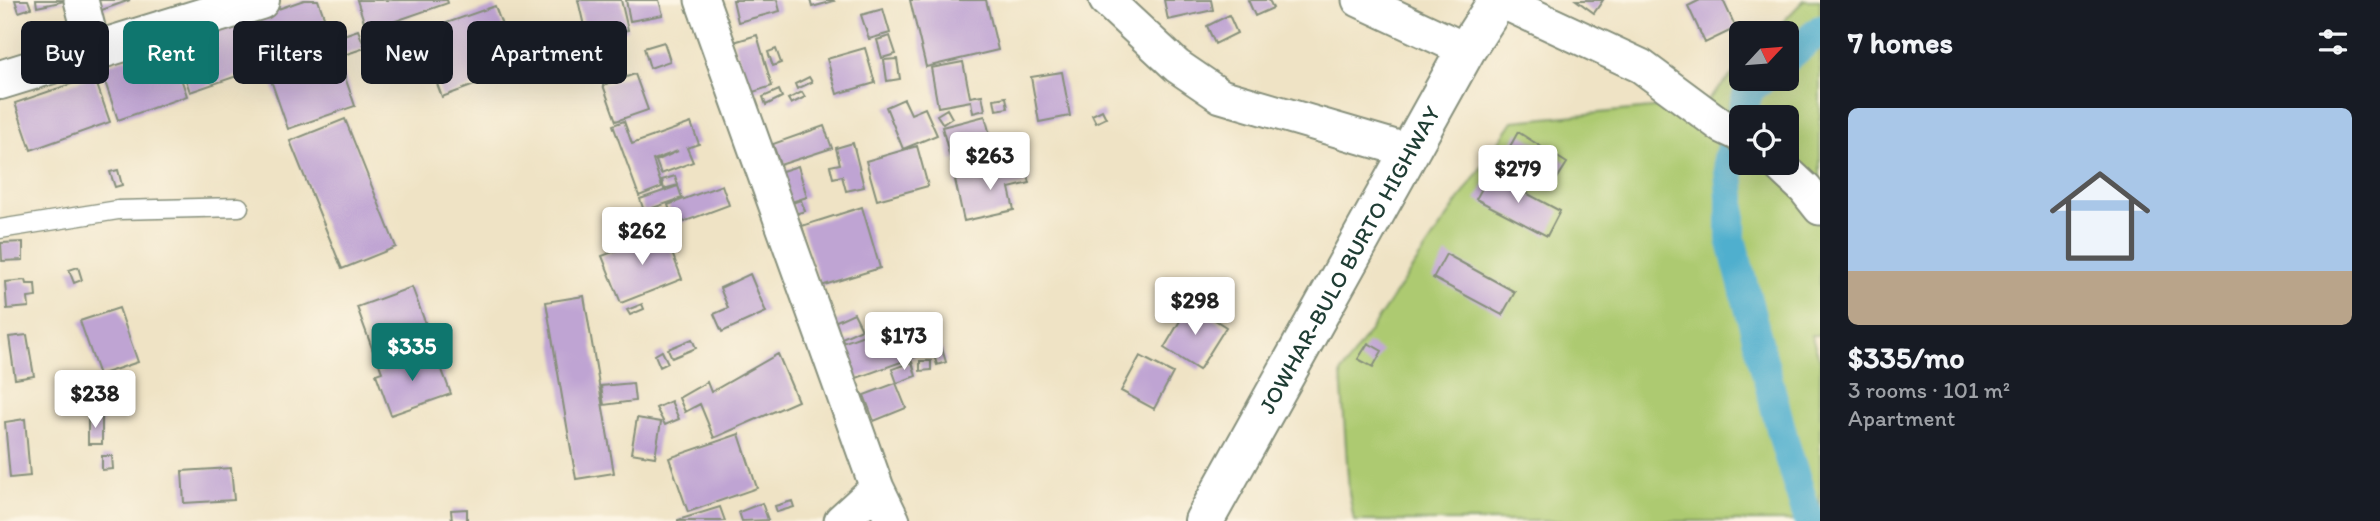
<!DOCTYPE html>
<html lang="en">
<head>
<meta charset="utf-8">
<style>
	body { margin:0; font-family:Itim,sans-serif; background:#242831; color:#f1f3f6; height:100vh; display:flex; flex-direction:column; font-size:26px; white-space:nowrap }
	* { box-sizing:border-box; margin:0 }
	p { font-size:23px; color:#9ea1a6 }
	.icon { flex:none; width:38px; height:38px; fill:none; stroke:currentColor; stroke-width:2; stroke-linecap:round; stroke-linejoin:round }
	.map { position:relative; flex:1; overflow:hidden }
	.details { display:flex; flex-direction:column; background:#171b24; width:560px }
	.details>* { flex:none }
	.guide { position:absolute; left:21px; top:21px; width:665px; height:63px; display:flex; gap:14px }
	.needle { width:46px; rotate:64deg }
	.controls { position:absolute; left:1729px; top:21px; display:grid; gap:14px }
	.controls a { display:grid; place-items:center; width:70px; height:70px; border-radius:10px; background:#171b24; box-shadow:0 7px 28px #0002; font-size:35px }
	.price { position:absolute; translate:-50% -60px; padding:0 16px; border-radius:7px; background:#fff; color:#222; font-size:23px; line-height:46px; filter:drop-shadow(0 2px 4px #0008) }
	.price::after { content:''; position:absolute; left:50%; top:42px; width:21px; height:16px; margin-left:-10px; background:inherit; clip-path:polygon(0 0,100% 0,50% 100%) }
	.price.on { background:#0f766e; color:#fff }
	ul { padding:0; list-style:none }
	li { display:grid; align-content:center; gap:14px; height:371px; padding:0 28px }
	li+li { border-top:2px solid #363941 }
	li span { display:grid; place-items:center; height:217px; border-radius:10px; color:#555 }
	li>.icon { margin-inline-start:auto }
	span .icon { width:126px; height:126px; fill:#fffc; stroke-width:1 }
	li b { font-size:30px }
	h2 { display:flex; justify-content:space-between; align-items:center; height:84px; padding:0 28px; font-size:30px }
	.chip { padding:0 24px; border-radius:10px; background:#171b24; box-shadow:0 7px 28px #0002; font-size:24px; line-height:63px }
	.chip.on { background:#0f766e; color:#fff }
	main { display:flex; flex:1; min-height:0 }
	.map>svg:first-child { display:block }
	.green { fill:#adca71; stroke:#668452; stroke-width:2; fill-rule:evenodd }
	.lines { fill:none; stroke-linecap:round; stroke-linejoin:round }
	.canal { stroke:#4fafce; stroke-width:30 }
	.building { fill:#bfa4d3 }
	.lane-casing { stroke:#87907c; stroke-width:21 }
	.street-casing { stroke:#87907c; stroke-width:37 }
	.secondary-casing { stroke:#87907c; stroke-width:42 }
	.primary-casing { stroke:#87907c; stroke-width:42 }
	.lane { stroke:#fff; stroke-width:18 }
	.street { stroke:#fff; stroke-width:33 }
	.secondary { stroke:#fff; stroke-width:38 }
	.primary { stroke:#fff; stroke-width:38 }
	.labels { text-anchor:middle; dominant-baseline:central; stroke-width:6; stroke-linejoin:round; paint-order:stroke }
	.street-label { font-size:23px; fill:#1f3d34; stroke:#fcf5e5 }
</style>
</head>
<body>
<main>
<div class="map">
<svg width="1820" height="521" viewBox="0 0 1820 521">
	<rect width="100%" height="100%" fill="#fcf5e5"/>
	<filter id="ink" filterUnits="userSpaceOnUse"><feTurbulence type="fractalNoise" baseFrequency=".0143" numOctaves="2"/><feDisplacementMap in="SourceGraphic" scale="14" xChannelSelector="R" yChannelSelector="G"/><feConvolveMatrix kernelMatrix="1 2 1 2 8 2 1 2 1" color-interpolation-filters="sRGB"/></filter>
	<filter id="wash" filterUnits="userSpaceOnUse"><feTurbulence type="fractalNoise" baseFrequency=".00686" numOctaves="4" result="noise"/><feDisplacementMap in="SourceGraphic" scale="28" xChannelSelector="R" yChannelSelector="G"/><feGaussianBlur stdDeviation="1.57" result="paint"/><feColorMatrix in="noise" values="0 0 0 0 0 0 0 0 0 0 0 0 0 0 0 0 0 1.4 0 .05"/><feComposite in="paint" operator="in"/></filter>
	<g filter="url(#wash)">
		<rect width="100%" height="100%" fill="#efe3c5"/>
		<!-- green -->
		<path class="green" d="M1804 0H1820V335H1811L1820 360V521H1354L1349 493 1341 373 1513 121 1705 103 1741 65V79H1787V33H1772ZM1741 117H1787V163H1741Z"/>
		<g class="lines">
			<!-- canal -->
			<path class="canal" d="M1787 58 1820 30
				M1762 79 1749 90 1728 158 1731 197V239L1786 448 1809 521"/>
		</g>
		<g id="blocks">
			<!-- building -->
			<path class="building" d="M15 0H28L31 8 19 12Z
				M36 0H65V1L37 7Z
				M96 0H130L99 11Z
				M304 0H318L332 39 358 30 365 48 338 57 355 106 288 129 266 66 190 92 174 45Z
				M357 0H447L448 3 367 31Z
				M578 0H621L628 30 587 39Z
				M626 0H659L663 15 630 21Z
				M733 0H777L780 11 738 22Z
				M810 0H833L834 1 812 7Z
				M910 0H986L998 50 926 67Z
				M1164 0H1211L1213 10 1168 20Z
				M1248 0H1269L1273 8 1255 16Z
				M1576 0H1603L1594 13Z
				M1700 0H1723L1736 28 1705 43 1688 6Z
				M495 6 518 69 442 97 418 33Z
				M883 9 890 33 869 39 861 15Z
				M1229 15 1237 33 1215 44 1207 26Z
				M757 35 772 86 750 93 734 42Z
				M890 36 896 54 882 58 877 40Z
				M664 42 670 61 650 68 644 48Z
				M169 43 187 96 118 120 100 67Z
				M865 48 875 83 837 94 827 59Z
				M776 49 781 63 773 66 768 52Z
				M897 59 900 79 887 81 884 60Z
				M963 62 970 97 982 95 985 110 973 113 971 101 938 107 931 68Z
				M1062 72 1070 116 1039 122 1031 77Z
				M635 74 648 110 616 121 603 85Z
				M94 76 110 122 31 150 15 103Z
				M809 77 812 82 797 89 795 84Z
				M779 90 782 97 766 105 763 97Z
				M802 92 805 97 791 104 788 99Z
				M1006 97 1008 108 996 110 994 99Z
				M904 99 911 114 925 108 937 135 903 149 886 107Z
				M947 109 952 118 943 124 937 115Z
				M1102 110 1106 118 1096 123 1092 115Z
				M985 116 994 150 951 161 942 127Z
				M345 119 396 247 342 269 290 141Z
				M624 121 632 144 691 123 699 144 687 148 693 162 661 174 656 161 678 151 653 160 662 187 639 196 613 125Z
				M824 126 832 148 780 165 773 144Z
				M1518 132 1567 163 1555 182 1507 152Z
				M853 143 864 187 846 191 842 176 833 178 830 166 840 164 836 148Z
				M917 146 928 186 877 200 866 161Z
				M1025 164 1030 183 1009 188 1014 210 964 221 955 180Z
				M798 166 807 197 788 203 779 172Z
				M118 170 122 185 115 187 110 172Z
				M1490 174 1560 211 1547 236 1476 199Z
				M675 176 678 185 664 189 662 180Z
				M722 185 729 205 675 225 668 205Z
				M678 186 682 198 644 211 640 199Z
				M801 200 805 211 795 214 792 203Z
				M862 207 880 268 821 286 802 226Z
				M664 232 682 279 621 303 602 256Z
				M23 242V260L2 261 1 243Z
				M1446 254 1515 292 1502 315 1433 278Z
				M78 267 82 280 74 283 69 270Z
				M750 274 766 312 722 332 714 314 728 308 720 288Z
				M26 280 27 284H35L36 297 28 298 29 307 7 309 5 282Z
				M412 287 431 338 376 359 357 307Z
				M584 296 614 473 576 479 546 302Z
				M642 304 644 309 630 315 627 310Z
				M1190 304 1226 327 1199 370 1164 348Z
				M119 308 138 362 99 375 80 321Z
				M854 313 862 329 840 339 832 323Z
				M902 321 915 357 854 379 842 343Z
				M27 335 34 376 15 379 9 337Z
				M692 339 696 348 672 358 668 349Z
				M1368 343 1382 351 1373 367 1358 359Z
				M942 349 946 362 937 365 933 352Z
				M662 351 668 363 660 367 655 355Z
				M436 354 451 394 391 415 376 374 382 372 379 364 405 355 408 364Z
				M778 354 798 401 714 438 700 404 685 412 679 398 707 382 711 392Z
				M1140 356 1173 373 1154 409 1121 391Z
				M920 361H931V370L920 371Z
				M912 362 916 376 897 383 892 369Z
				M633 383 635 401 604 405 601 386Z
				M896 383 906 408 874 421 864 395Z
				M671 401 679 419 665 425 656 408Z
				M88 416H102V444H88Z
				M637 418 661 422 655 457 631 453Z
				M25 419 30 476 10 478 5 422Z
				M739 434 757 488 688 512 669 458Z
				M102 456H112L113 469 102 470Z
				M231 468 234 500 184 503 182 471Z
				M792 501 794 507 777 512 775 506Z
				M762 503 768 520 742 521 739 512Z
				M720 507 725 521H678V520Z
				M467 509V521H452L451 510Z"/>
		</g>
	</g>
	<g filter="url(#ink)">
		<use href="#blocks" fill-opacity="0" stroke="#87907c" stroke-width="2"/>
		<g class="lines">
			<defs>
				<path id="lane" d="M0 229 118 210 239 207"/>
				<path id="street" d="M81 0 94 51
					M702 0 877 488 893 521
					M1106 0 1177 66 1221 96 1409 151
					M1359 0 1466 50
					M1499 0 1641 66 1722 126 1741 135
					M1777 163 1805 189 1820 208
					M841 521 877 488"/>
				<path id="secondary" d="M0 80 260 0"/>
				<g id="primary">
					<path id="s1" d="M1204 521 1466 50 1498 0"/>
				</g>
			</defs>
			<!-- lane casing -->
			<use href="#lane" class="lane-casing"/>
			<!-- street casing -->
			<use href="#street" class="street-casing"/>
			<!-- secondary casing -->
			<use href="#secondary" class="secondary-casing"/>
			<!-- primary casing -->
			<use href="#primary" class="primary-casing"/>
			<!-- lane -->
			<use href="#lane" class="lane"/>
			<!-- street -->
			<use href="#street" class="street"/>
			<!-- secondary -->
			<use href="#secondary" class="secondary"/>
			<!-- primary -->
			<use href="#primary" class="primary"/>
		</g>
	</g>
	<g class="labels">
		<!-- street labels -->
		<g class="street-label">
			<text stroke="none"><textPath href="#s1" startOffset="299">JOWHAR-BULO BURTO HIGHWAY</textPath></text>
		</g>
	</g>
</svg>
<div class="controls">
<a><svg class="needle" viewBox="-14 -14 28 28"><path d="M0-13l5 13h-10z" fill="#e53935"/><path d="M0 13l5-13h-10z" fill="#9ea1a6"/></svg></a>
<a><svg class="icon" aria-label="locate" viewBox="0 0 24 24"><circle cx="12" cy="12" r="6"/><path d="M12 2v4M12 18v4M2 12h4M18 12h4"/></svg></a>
</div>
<b class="price" style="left:990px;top:192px">$263</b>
<b class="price" style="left:1518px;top:205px">$279</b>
<b class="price" style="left:642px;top:267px">$262</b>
<b class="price" style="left:1195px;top:337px">$298</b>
<b class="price" style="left:904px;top:372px">$173</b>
<b class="price on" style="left:412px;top:383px">$335</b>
<b class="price" style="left:95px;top:430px">$238</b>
<div class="guide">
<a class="chip">Buy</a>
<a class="chip on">Rent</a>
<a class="chip">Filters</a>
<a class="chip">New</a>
<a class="chip">Apartment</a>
</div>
</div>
<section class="details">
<h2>7 homes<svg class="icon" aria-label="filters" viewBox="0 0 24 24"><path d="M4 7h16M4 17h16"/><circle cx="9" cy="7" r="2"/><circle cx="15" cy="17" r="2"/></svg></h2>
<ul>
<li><span style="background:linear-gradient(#a9c7e8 75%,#b9a48a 0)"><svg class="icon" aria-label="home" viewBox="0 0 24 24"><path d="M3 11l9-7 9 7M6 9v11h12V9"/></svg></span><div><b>$335/mo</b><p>3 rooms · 101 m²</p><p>Apartment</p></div></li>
</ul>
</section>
</main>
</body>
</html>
